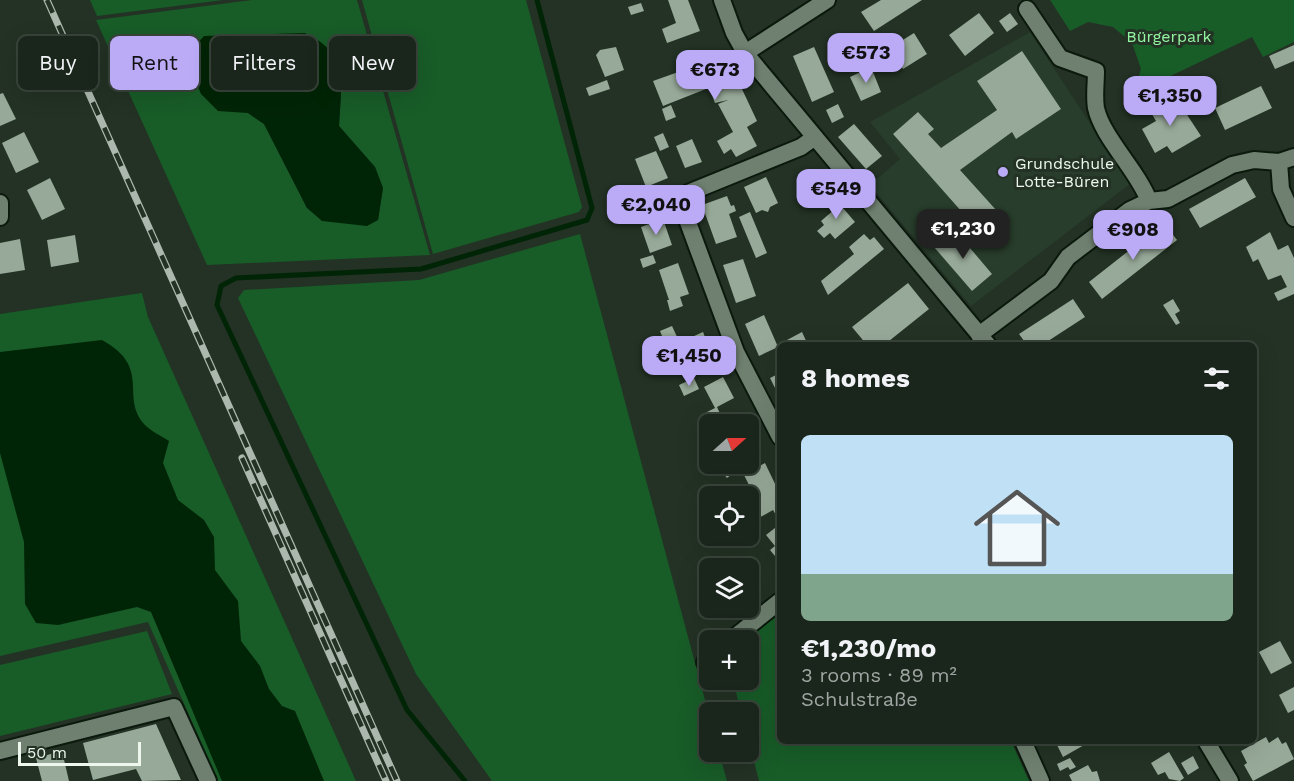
<!DOCTYPE html>
<html lang="en">
<head>
<meta charset="utf-8">
<style>
	body { margin:0; font-family:"Work Sans",sans-serif; background:#273228; color:#f1f3f6; height:100vh; display:flex; flex-direction:column; font-size:22px; white-space:nowrap }
	* { box-sizing:border-box; margin:0 }
	p { font-size:20px; color:#9fa5a3 }
	.icon { flex:none; width:33px; height:33px; fill:none; stroke:currentColor; stroke-width:2; stroke-linecap:round; stroke-linejoin:round }
	.map { position:relative; flex:1; overflow:hidden }
	.details { position:absolute; left:777px; top:342px; width:480px; height:402px; display:flex; flex-direction:column; background:#1a261b; border-radius:9px; box-shadow:0 6px 24px #0002,0 0 0 2px #38433a }
	.details>* { flex:none }
	.banner { position:absolute; left:18px; top:36px; width:570px; height:54px; display:flex; gap:12px }
	.needle { width:39px; rotate:69deg }
	.buttons { position:absolute; left:699px; top:414px; display:grid; gap:12px }
	.buttons a { display:grid; place-items:center; width:60px; height:60px; border-radius:9px; background:#1a261b; box-shadow:0 6px 24px #0002,0 0 0 2px #38433a; font-size:30px }
	.scale { position:absolute; left:18px; bottom:15px; width:123px; box-sizing:border-box; padding-left:6px; border:3px solid #edf7ee; border-top:0; font-size:16px; line-height:21px; white-space:nowrap; color:#edf7ee; -webkit-text-stroke:4px #233224; paint-order:stroke }
	.price { position:absolute; translate:-50% -51px; padding:0 14px; border-radius:12px; background:#bbaaf6; color:#111; font-size:20px; line-height:39px; filter:drop-shadow(0 2px 3px #0008) }
	.price::after { content:''; position:absolute; left:50%; top:36px; width:18px; height:14px; margin-left:-9px; background:inherit; clip-path:polygon(0 0,100% 0,50% 100%) }
	.price.active { background:#222; color:#fff }
	ul { padding:0; list-style:none }
	li { display:grid; align-content:center; gap:12px; height:318px; padding:0 24px }
	li+li { border-top:2px solid #38433a }
	li span { display:grid; place-items:center; height:186px; border-radius:9px; color:#555 }
	li>.icon { margin-inline-start:auto }
	span .icon { width:108px; height:108px; fill:#fffc; stroke-width:1 }
	li b { font-size:26px }
	h2 { display:flex; justify-content:space-between; align-items:center; height:72px; padding:0 24px; font-size:26px }
	.tag { padding:0 21px; border-radius:9px; background:#1a261b; box-shadow:0 6px 24px #0002,0 0 0 2px #38433a; font-size:21px; line-height:54px }
	.tag.active { background:#bbaaf6; color:#111 }
	.map>svg:first-child { display:block }
	.built { fill:#283d2b }
	.green { fill:#185c28; fill-rule:evenodd }
	.water { fill:#002506 }
	.lines { fill:none; stroke-linecap:round; stroke-linejoin:round }
	.stream { stroke:#002506; stroke-width:5 }
	.building { fill:#97a998 }
	.minor-casing { stroke:#0b190d; stroke-width:20 }
	.minor { stroke:#6f8070; stroke-width:16 }
	.rail-casing { stroke:#acb7ad; stroke-width:7 }
	.rail { stroke:#233224; stroke-width:4.5; stroke-dasharray:14; stroke-linecap:butt }
	.poi-dot { fill:#bbaaf6; stroke:#233224; stroke-width:2 }
	.labels { text-anchor:middle; dominant-baseline:central; stroke-width:6; stroke-linejoin:round; paint-order:stroke }
	.park-label { font-size:16px; fill:#93f5a1; stroke:#233224 }
	.poi-label { font-size:16px; fill:#edf7ee; stroke:#233224; text-anchor:start }
</style>
</head>
<body>
<div class="map">
<svg width="1294" height="781" viewBox="0 0 1294 781">
	<rect width="100%" height="100%" fill="#233224"/>
	<!-- built -->
	<path class="built" d="M1030 32 1130 184 971 306 870 185 900 159 870 122Z"/>
	<!-- green -->
	<path class="green" d="M90 0H223L97 16Z
		M252 0H357L430 255 207 265 96 20ZM342 74 339 126 375 167 383 188 378 220 307 208 264 124 248 113Z
		M362 0H526L582 207 579 212 433 254Z
		M1050 0H1294V42L1263 57 1252 37 1133 94 1141 69 1132 43 1113 27 1088 22 1070 31Z
		M580 234 709 715 710 752H719L727 781H492L416 674 238 298 244 290 419 280Z
		M142 293 148 317 356 781H218L148 622 0 656V314Z
		M780 611V741H1011L1029 781H759L749 741 748 712H741L733 680H748V640H744Z
		M147 631 172 694 0 736V665Z"/>
	<!-- water -->
	<path class="water" d="M305 33C350 54 341 83 339 126L375 167 383 188 378 220 367 226 322 221 307 208 264 124 248 113 218 111 201 94 188 64 193 48 204 36Z
		M102 340C153 368 119 397 145 425 151 431 161 436 169 441L163 463 178 500 204 520 214 537 215 570 238 601 241 641 260 666 269 689 282 706 295 711 324 781H222L151 612 137 607 58 625 36 623 25 604 24 542 0 453V352Z"/>
	<g class="lines">
		<!-- stream -->
		<path class="stream" d="M465 781 407 710 217 305 221 286 236 278 421 269 587 220 592 208 537 0"/>
	</g>
	<!-- building -->
	<path class="building" d="M668 0H688L700 31 667 43 662 29 676 23Z
		M881 0H922L874 31 861 12Z
		M641 3 644 11 631 15 628 7Z
		M979 13 994 33 965 56 949 35Z
		M1010 13 1018 24 1007 32 999 21Z
		M914 33 927 54 903 69 890 48Z
		M1294 45V61L1275 69 1269 56Z
		M616 47 624 70 605 77 596 55 600 50Z
		M814 47 834 92 812 102 793 56Z
		M1022 51 1061 109 1016 139 1012 132 960 170 997 211 977 229 893 134 918 112 934 129 928 134 941 148 997 110 977 81Z
		M713 60 718 71 728 67 731 73 734 72 757 121 747 127 757 146 736 157 731 149 724 154 717 141 733 132 718 104 728 100 715 103 711 93 723 88 721 83 663 106 653 81 681 71 683 77 692 74 690 69Z
		M871 67 881 92 861 101 850 77Z
		M607 80 610 89 589 96 586 88Z
		M1261 86 1272 108 1225 130 1215 108Z
		M3 93 16 119 0 126V94Z
		M1174 95 1201 136 1172 153 1167 146 1155 153 1142 129 1156 121 1149 109Z
		M838 104 844 117 832 123 826 110Z
		M671 105 676 117 666 121 662 109Z
		M854 124 882 156 866 169 838 137Z
		M24 132 39 162 16 173 2 143Z
		M663 133 669 147 660 151 654 137Z
		M692 139 702 162 685 168 676 146Z
		M656 151 668 178 646 187 635 159Z
		M766 177 778 203 770 207 768 212 762 210 756 213 744 187Z
		M50 178 65 209 42 220 27 190Z
		M1245 178 1256 197 1200 228 1189 209Z
		M831 194 855 222 835 239 830 233 824 238 817 231 824 225 821 221 835 209 826 198Z
		M727 196 731 206 734 205 736 211 729 214 737 237 716 244 702 205Z
		M750 212 767 253 756 258 739 217Z
		M663 219 672 245 650 253 641 227Z
		M1164 223 1177 240 1102 299 1089 282Z
		M954 229 992 274 972 291 934 247Z
		M1270 232 1278 250 1288 245 1294 258V294L1278 301 1274 293 1287 287 1281 275 1268 280 1258 259 1253 262 1246 247Z
		M864 234 870 240 874 237 884 249 828 295 821 281 854 254 849 247Z
		M75 235 79 262 51 267 47 240Z
		M20 239 25 270 0 274V243Z
		M653 255 656 263 643 268 640 259Z
		M743 259 756 296 736 303 723 265Z
		M678 263 689 294 680 297 683 306 670 311 667 300H669L659 270Z
		M908 283 929 309 884 345H867L852 327Z
		M1073 299 1085 317 1042 345H1027L1019 334Z
		M1173 299 1180 311 1175 314 1180 323 1176 325 1163 305Z
		M764 315 778 347 759 356 745 324Z
		M672 326 678 339 666 344 667 347 649 355 644 344 662 336 660 331Z
		M703 332 712 355 693 363 683 341Z
		M802 332 808 345H789L787 340Z
		M780 373V398L770 378Z
		M723 377 734 398 717 407 722 418 709 425 703 414 715 408 704 387Z
		M694 378 699 389 684 396 679 385Z
		M749 414 760 434 748 440V424H729Z
		M765 463 777 488 780 489V514L777 517 773 510 757 519 749 505 755 497 744 475Z
		M730 464H745L727 478 721 471Z
		M780 524V562L770 550 775 546 766 535Z
		M1280 641 1292 663 1271 674 1259 652Z
		M1294 687V710L1288 713 1279 695Z
		M156 724 181 780 142 781 136 769 93 780 83 743Z
		M1266 737 1269 743 1278 737 1282 744 1286 742 1294 759 1253 781 1244 765 1247 763 1241 751Z
		M1055 741H1084L1086 744 1063 757Z
		M62 751 69 781H42L36 758Z
		M1169 752 1184 778 1180 781 1169 779 1165 772 1158 775 1151 763Z
		M1193 756 1199 768 1188 775 1181 763Z
		M1070 758 1076 767 1070 770 1068 767 1060 771 1057 764Z
		M1088 765 1092 772 1097 771 1100 781H1072L1069 775Z"/>
	<g class="lines">
		<defs>
			<path id="minor" d="M722 0 734 33 745 53 988 345
				M1027 9 1060 58 1096 71C1096 83 1094 97 1096 108 1102 137 1138 171 1149 201
				M745 53 827 0
				M1279 162 1281 189 1294 218
				M0 203V217
				M979 335 1051 281 1068 257 1130 210 1149 201 1168 199 1232 165 1254 160 1279 162 1294 157
				M780 437 736 352 682 206 688 193 801 147 815 137
				M731 640 780 601
				M705 662 710 658
				M1023 741 1041 781
				M1206 741 1230 781
				M0 751 174 707 208 781"/>
		</defs>
		<!-- minor casing -->
		<use href="#minor" class="minor-casing"/>
		<!-- minor -->
		<use href="#minor" class="minor"/>
		<defs>
			<path id="rail" d="M47 0 397 781
				M242 458 386 781"/>
		</defs>
		<!-- rail casing -->
		<use href="#rail" class="rail-casing"/>
		<!-- rail -->
		<use href="#rail" class="rail"/>
	</g>
	<!-- markers -->
	<circle class="poi-dot" cx="1003" cy="172" r="6"/>
	<g class="labels">
		<!-- park labels -->
		<g class="park-label">
			<text x="1169" y="36">Bürgerpark</text>
		</g>
		<!-- poi labels -->
		<g class="poi-label">
			<text x="1015" y="163">Grundschule<tspan x="1015" dy="18">Lotte-Büren</tspan></text>
		</g>
	</g>
</svg>
<div class="buttons">
<a><svg class="needle" viewBox="-14 -14 28 28"><path d="M0-13l5 13h-10z" fill="#e53935"/><path d="M0 13l5-13h-10z" fill="#9fa5a3"/></svg></a>
<a><svg class="icon" aria-label="locate" viewBox="0 0 24 24"><circle cx="12" cy="12" r="6"/><path d="M12 2v4M12 18v4M2 12h4M18 12h4"/></svg></a>
<a><svg class="icon" aria-label="layers" viewBox="0 0 24 24"><path d="M12 4l9 5-9 5-9-5zM3 14l9 5 9-5"/></svg></a>
<a>+</a>
<a>−</a>
</div>
<div class="scale">50 m</div>
<b class="price" style="left:866px;top:84px">€573</b>
<b class="price" style="left:715px;top:101px">€673</b>
<b class="price" style="left:1170px;top:127px">€1,350</b>
<b class="price" style="left:836px;top:220px">€549</b>
<b class="price" style="left:656px;top:236px">€2,040</b>
<b class="price active" style="left:963px;top:260px">€1,230</b>
<b class="price" style="left:1133px;top:261px">€908</b>
<b class="price" style="left:689px;top:387px">€1,450</b>
<div class="banner">
<a class="tag">Buy</a>
<a class="tag active">Rent</a>
<a class="tag">Filters</a>
<a class="tag">New</a>
</div>
<section class="details">
<h2>8 homes<svg class="icon" aria-label="filters" viewBox="0 0 24 24"><path d="M4 7h16M4 17h16"/><circle cx="9" cy="7" r="2"/><circle cx="15" cy="17" r="2"/></svg></h2>
<ul>
<li><span style="background:linear-gradient(#bfe0f5 75%,#7fa58c 0)"><svg class="icon" aria-label="home" viewBox="0 0 24 24"><path d="M3 11l9-7 9 7M6 9v11h12V9"/></svg></span><div><b>€1,230/mo</b><p>3 rooms · 89 m²</p><p>Schulstraße</p></div></li>
</ul>
</section>
</div>
</body>
</html>
